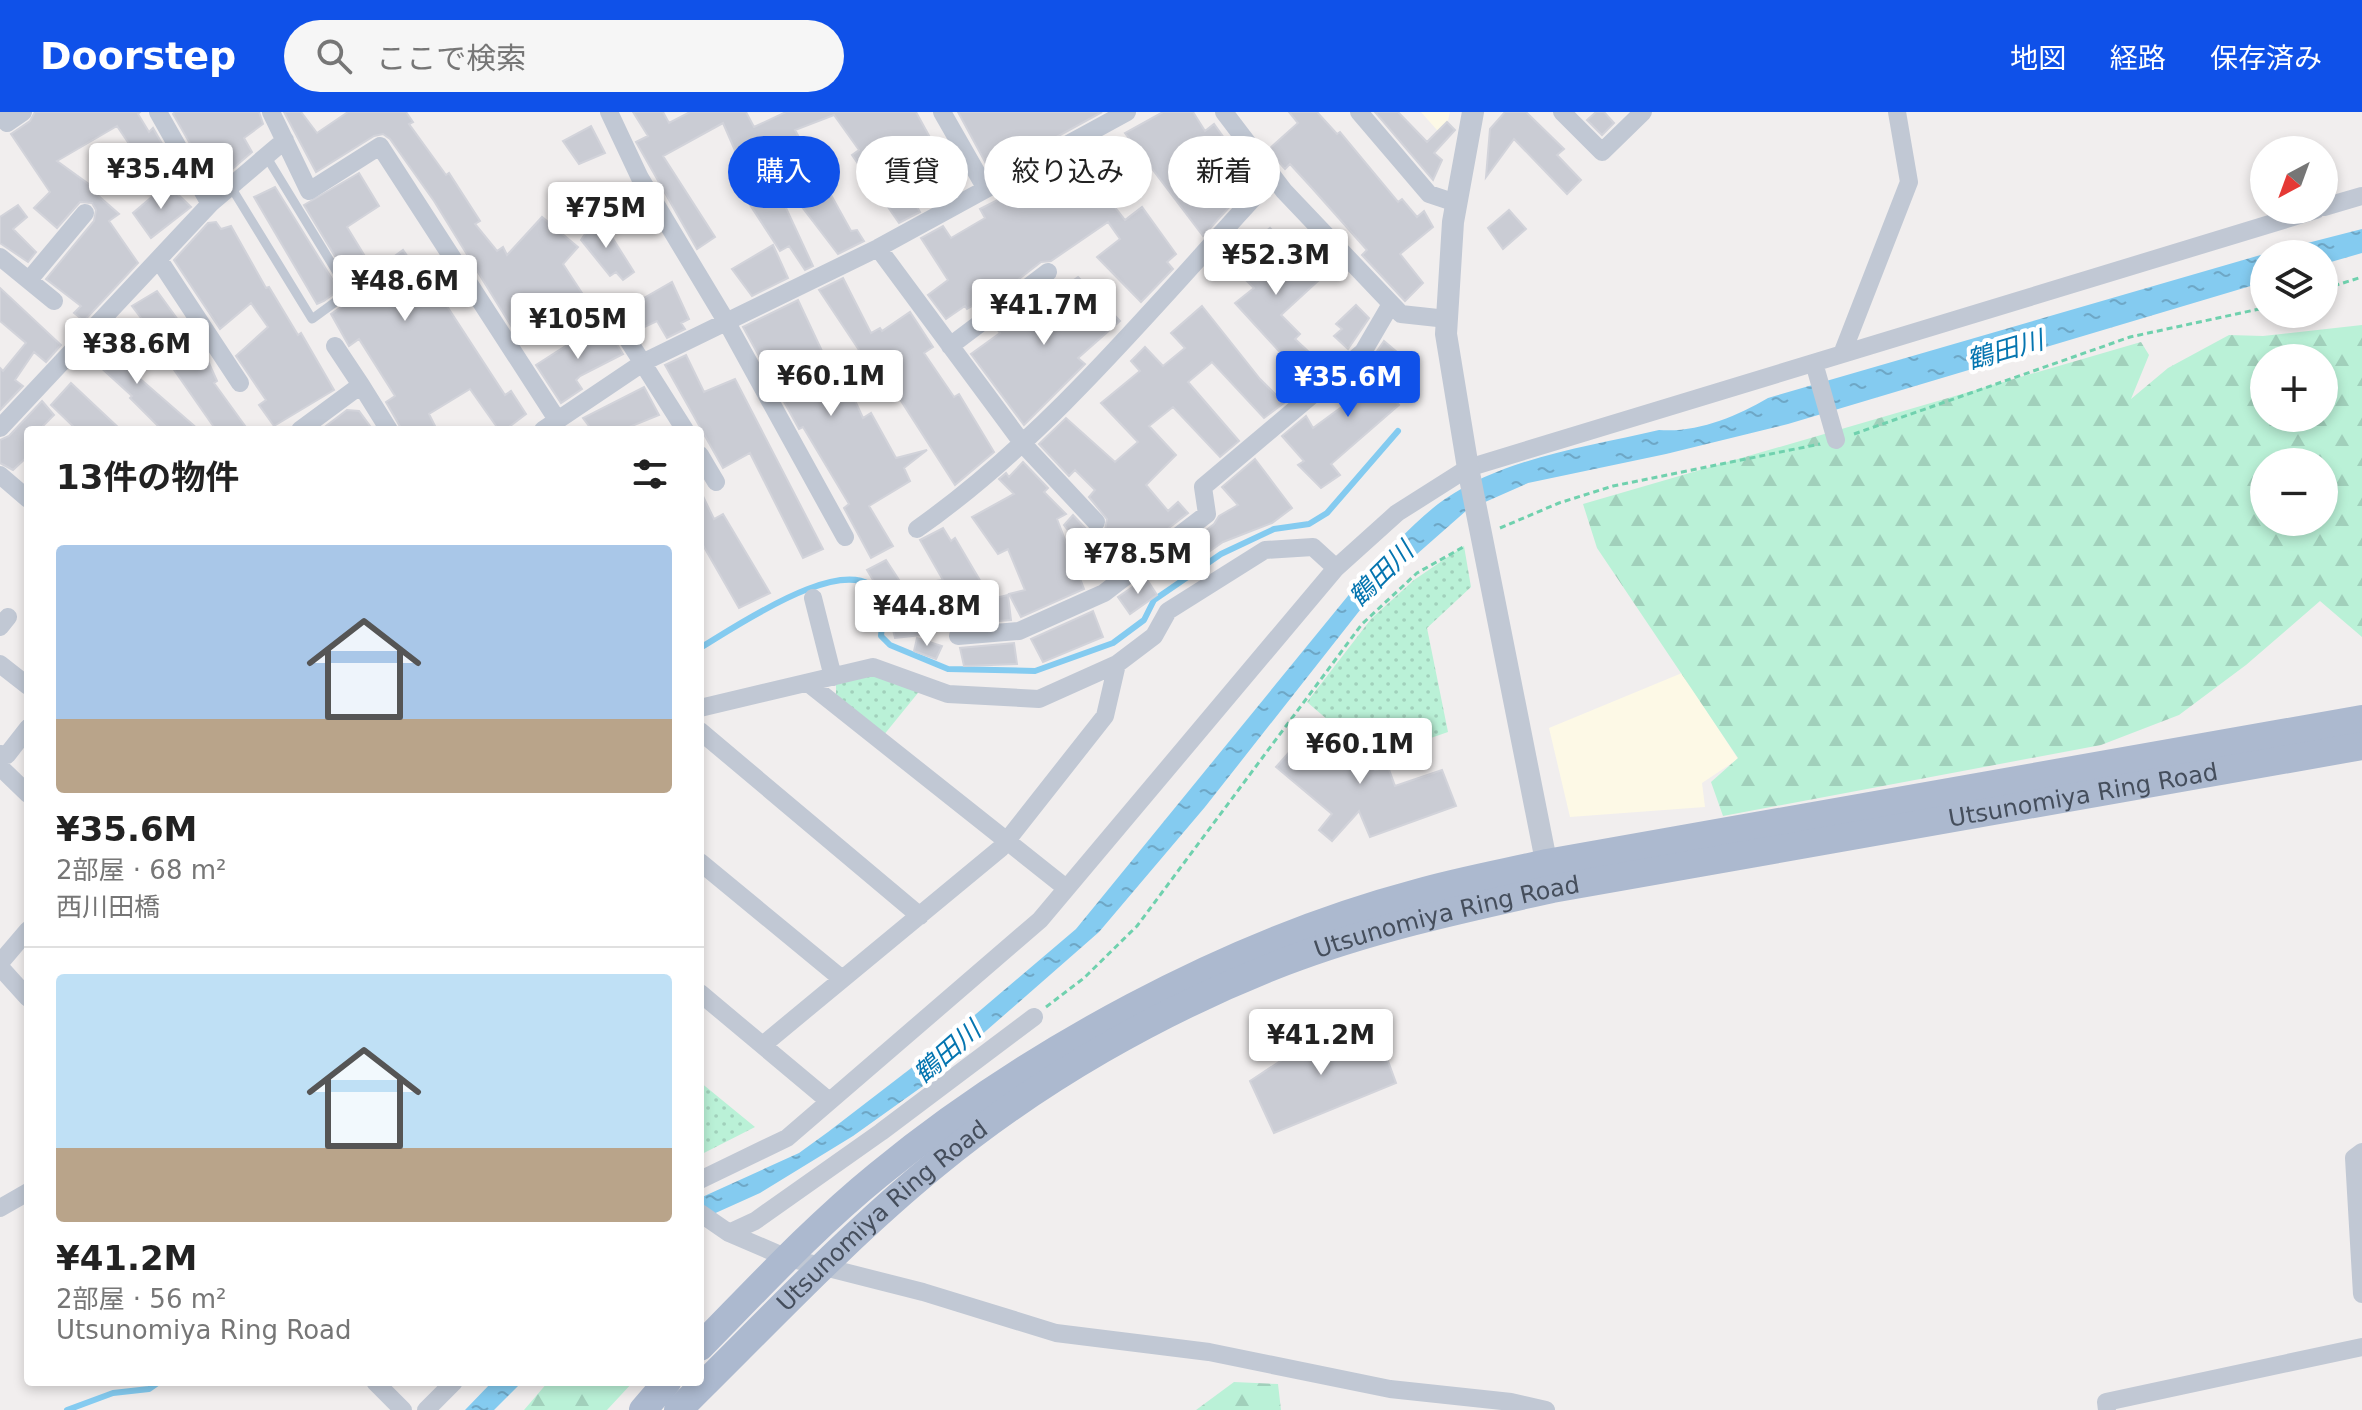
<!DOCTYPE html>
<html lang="ja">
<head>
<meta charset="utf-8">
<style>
	body { margin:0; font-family:"DejaVu Sans","Noto Sans JP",sans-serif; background:#f6f6f6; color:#222; height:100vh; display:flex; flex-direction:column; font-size:30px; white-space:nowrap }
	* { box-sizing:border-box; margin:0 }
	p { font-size:26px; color:#767676 }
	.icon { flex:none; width:44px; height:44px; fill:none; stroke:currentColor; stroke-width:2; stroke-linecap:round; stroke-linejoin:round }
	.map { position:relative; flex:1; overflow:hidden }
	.drawer { position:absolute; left:24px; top:314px; width:680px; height:960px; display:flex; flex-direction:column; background:#fff; border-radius:8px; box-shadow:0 4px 12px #0003 }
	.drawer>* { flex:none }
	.guide { position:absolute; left:728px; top:24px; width:760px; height:72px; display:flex; gap:16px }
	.needle { width:52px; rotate:221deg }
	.fabs { position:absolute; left:2250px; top:24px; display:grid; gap:16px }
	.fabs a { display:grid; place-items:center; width:88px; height:88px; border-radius:50%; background:#fff; box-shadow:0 4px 12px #0003; font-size:40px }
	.price { position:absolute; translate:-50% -68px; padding:0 18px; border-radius:8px; background:#fff; color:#222; font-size:26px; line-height:52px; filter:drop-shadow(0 2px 4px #0008) }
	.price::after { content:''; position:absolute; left:50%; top:48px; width:24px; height:18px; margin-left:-12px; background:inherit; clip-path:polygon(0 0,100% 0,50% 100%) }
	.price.selected { background:#0f51e9; color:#fff }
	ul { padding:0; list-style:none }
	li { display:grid; align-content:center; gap:16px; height:424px; padding:0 32px }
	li+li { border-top:2px solid #e0e0e0 }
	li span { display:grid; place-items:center; height:248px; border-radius:8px; color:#555 }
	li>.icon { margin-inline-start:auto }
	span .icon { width:144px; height:144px; fill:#fffc; stroke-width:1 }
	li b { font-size:34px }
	h2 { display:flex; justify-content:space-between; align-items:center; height:96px; padding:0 32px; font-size:34px }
	.tag { padding:0 28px; border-radius:36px; background:#fff; box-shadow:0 4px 12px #0003; font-size:28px; line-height:72px }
	.tag.selected { background:#0f51e9; color:#fff }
	header { display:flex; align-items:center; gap:48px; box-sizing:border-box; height:112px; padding:0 40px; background:#0f51e9; color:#fff }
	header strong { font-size:38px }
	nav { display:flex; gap:44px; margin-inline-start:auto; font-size:28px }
	.search { width:560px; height:72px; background:#f6f6f6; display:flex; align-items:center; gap:20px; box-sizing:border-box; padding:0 28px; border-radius:44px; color:#767676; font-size:30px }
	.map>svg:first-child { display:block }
	.commercial { fill:#fdf9e6 }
	.green { fill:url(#green-dots) }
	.forest { fill:url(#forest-firs); fill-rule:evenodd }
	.water { fill:url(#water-ripples) }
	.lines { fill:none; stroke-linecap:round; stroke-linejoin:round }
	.stream { stroke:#84cbf0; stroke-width:6 }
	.building { fill:#caccd4; stroke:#d2d3da; stroke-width:2 }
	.path { stroke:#70d1ae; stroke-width:3; stroke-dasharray:6 4; stroke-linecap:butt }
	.service { stroke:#c1c8d4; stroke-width:9 }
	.minor { stroke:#c1c8d4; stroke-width:18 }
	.tertiary { stroke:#c1c8d4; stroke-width:22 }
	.primary { stroke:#acb9cf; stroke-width:28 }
	.labels { text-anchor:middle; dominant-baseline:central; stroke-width:8; stroke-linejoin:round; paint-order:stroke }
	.street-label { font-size:24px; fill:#454e5c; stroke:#fff }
	.water-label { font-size:26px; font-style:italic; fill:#0575b0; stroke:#fff }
</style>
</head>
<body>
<header>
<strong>Doorstep</strong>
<div class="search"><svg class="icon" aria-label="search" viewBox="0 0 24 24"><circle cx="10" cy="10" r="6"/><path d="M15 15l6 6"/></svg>ここで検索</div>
<nav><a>地図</a><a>経路</a><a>保存済み</a></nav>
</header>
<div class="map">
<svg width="2362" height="1298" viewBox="0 0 2362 1298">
	<defs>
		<pattern id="green-dots" width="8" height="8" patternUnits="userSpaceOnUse" patternTransform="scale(2)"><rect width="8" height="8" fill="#baf1d7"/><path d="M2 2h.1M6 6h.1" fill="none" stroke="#a1d0bb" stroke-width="1.8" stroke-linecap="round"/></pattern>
		<pattern id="forest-firs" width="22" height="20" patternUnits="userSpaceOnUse" patternTransform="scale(2)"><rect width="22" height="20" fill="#baf1d7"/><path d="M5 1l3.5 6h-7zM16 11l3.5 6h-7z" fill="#a1d0bb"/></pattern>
		<pattern id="water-ripples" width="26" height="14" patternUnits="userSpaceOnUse" patternTransform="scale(2)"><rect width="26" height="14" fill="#84cbf0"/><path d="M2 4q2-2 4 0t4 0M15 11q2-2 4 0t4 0" fill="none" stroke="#6ea7c6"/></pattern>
	</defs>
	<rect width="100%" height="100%" fill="#f1eeee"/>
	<!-- commercial -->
	<path class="commercial" d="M1421 0H1450L1444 26Z
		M1682 561 1738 647 1702 671 1705 695 1570 705 1549 616Z"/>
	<!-- green -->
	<path class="green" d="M1464 434 1471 475 1427 516 1448 620 1385 642 1374 634 1357 633 1307 590 1371 507 1414 468Z
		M875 559 922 576 883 624 836 586V571Z
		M700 970 755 1015 700 1043Z"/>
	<!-- forest -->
	<path class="forest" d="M2362 213V525L2320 489 2246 553 2179 603 2101 633 1723 704 1711 670 1738 646 1597 436 1583 392 2141 230 2149 243 2131 287 2168 256 2229 223 2263 224ZM2264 246H2324V306H2264ZM2264 350H2324V410H2264Z
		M548 1270H633L607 1298H524Z
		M1234 1270 1278 1272 1281 1298H1196Z"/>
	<!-- water -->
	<path class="water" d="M2362 117V141L2324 152V142H2264Z
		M2264 142V170L1788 312 1666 342 1528 371 1467 398 1375 479 1205 695 1099 820 923 974 853 1024 760 1081 700 1108V1086L799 1041 828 1020 923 947 1076 817 1365 463C1391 437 1415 408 1445 387 1507 345 1587 335 1659 318 1697 321 1735 305 1768 286Z
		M492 1270H522L494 1298H465Z"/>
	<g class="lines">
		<!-- stream -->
		<path class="stream" d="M700 536C731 518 858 429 881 487 885 497 882 512 881 524L890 533 948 557 1035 559 1113 531 1144 508 1154 488 1221 442 1274 417 1309 412 1327 401 1398 319
			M67 1298 113 1281 149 1277 159 1270"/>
	</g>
	<!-- building -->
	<path class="building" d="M35 0H140L138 2 149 20 153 16 172 49 152 66 117 14 57 49 97 78 94 80 119 102 109 109 138 151 84 209 74 201 81 194 46 167 94 109 96 98 92 91 80 90 57 116 34 96 50 80 11 22 30 9Z
		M175 0H259L263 12 244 26 252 40 216 71 202 48 200 49 173 2Z
		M284 0H301L317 21 348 0H406L413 10 409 12 446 63 449 61 480 109 475 112 497 139 503 135 507 143 542 105 578 135 563 152 584 184 579 189 583 194 521 230 434 89 390 27 383 22 374 24 316 60Z
		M633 0H663L669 11 690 0H746L754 15 786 0H916L959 78 946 85 941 78 916 93 920 100 899 111 852 43 859 38 834 3 795 18 851 119 857 118 864 129 838 142 779 65 773 68 813 154 805 158 789 134 780 139 737 73 747 66 723 11 663 44 715 125 697 137 636 30 648 24Z
		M958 0H1102L991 61Z
		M1163 0H1193L1205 19 1214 12 1254 68 1203 124 1125 21Z
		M1289 0H1317L1337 22 1340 20 1398 90 1402 87 1417 105 1424 99 1433 115 1400 142 1423 171 1405 189 1362 143 1367 138 1312 76 1290 52 1285 57 1268 38 1298 11Z
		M1375 0H1398L1427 30 1447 10 1455 18 1434 41 1442 48 1433 68Z
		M1505 0H1526L1564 37 1557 43 1581 68 1567 82 1514 27 1486 65 1490 17Z
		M1596 0H1604L1614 11 1602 23 1587 8Z
		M591 14 605 41 579 52 563 29Z
		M1079 49 1125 108 1142 95 1176 142 1167 150 1173 157 1141 190 1097 145 1120 127 1108 110 1051 149 1041 150 993 187 991 183 967 197 965 194 946 207 928 183 948 168 921 126 943 114 951 126 985 106 980 97 1009 82 1014 92Z
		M359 61 379 94 347 115 374 159 403 138 420 162 424 159 505 283 511 279 526 302 505 318H499L470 277 429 302 437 318H402L386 290 395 284 359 227 349 234 331 202 354 186 356 179 304 93Z
		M167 72 191 95 151 126 133 101Z
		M275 75 339 178 324 189 317 192 254 85Z
		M18 93 27 105 13 117 36 140 28 150 0 131V105Z
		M1509 98 1526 117 1503 137 1488 116Z
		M596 106 612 119 610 122 634 160 623 168 616 160 610 164 581 128Z
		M216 110 221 117 231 114 266 176 269 175 298 223 301 221 334 278 274 314 259 293 266 288 236 244 268 215 251 191 220 217 174 148 208 111Z
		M1270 116 1318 169 1281 203 1300 222 1295 227 1326 256 1308 271 1235 191 1254 176 1229 151Z
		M773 133 788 166 752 184 732 157Z
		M1078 165 1120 209 1078 246 1085 252 1024 313 971 242 1000 221 996 216 1018 198 1024 207 1048 187 1045 177 1051 173 1057 180Z
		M843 166 871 221 880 216 882 219 910 200 933 235 924 241 954 285 959 282 994 340 955 373 887 267 881 271 819 178Z
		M672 170 689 207 681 211 685 217 667 226 657 209 638 218 623 198Z
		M0 176 61 233 46 250 34 240 15 268 23 274 0 298V256L3 259 26 231 0 209Z
		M157 179 208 249 217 269 214 271 248 318H216L170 252 181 245 153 210 147 214 132 194Z
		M798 188 829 254 837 249 863 306 871 301 896 346 927 338 904 356 910 369 869 394 893 434 871 446 844 396 849 392 803 315 799 317 743 215Z
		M1356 193 1369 206 1348 237 1334 224 1342 217 1336 212Z
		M1202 194 1260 267 1284 291 1264 306 1212 250 1188 270 1239 329 1220 345 1173 295 1149 314 1176 343 1146 373 1168 399 1178 390 1188 401 1138 440 1133 435 1124 442 1105 423 1087 444 1064 413 1073 403 1088 419 1098 422 1105 418 1107 407 1089 385 1095 378 1075 358 1069 364 1039 332 1066 306 1115 350 1138 330 1101 291 1140 259 1131 249 1145 235 1163 254 1185 236 1171 221Z
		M603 210 623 242 580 264 576 268 582 277 561 291 536 253Z
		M106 222 144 259 138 265 199 318H162L130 286 132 284 87 243Z
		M1384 229 1410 251 1386 279 1399 293 1331 352 1340 363 1321 376 1298 353 1304 349 1282 324 1306 304 1313 316 1343 294 1376 256 1369 251Z
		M686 243 704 280 735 267 823 437 803 446 750 341 723 356 665 253Z
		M71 271 121 318H77L51 293Z
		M644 275 659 303 622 318H592L583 306Z
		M42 289 54 303 39 318H28V344L13 358 0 351V328L9 324Z
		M347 298 359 299 373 318H329L326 314Z
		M1255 347 1292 396 1272 411 1223 430 1200 446 1187 433 1214 412 1219 404 1238 393 1222 375Z
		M1023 350 1048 376 1044 380 1066 402 1057 407 1084 477 1021 505 1009 482 1025 478 1008 437 998 442 972 405 1014 382 999 367 1006 361 1009 365Z
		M700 378 714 407 723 402 770 481 739 496 700 428Z
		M943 416 951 429 955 426 991 487 1008 483 1011 508 957 512 950 487 920 492 921 523 895 526 886 490 867 458 886 448 903 474 943 468 920 428Z
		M1146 466 1157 483 1130 502 1118 485Z
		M1093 499 1103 525 1043 550 1031 527Z
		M917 526 942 534 936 547 914 539Z
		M1014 531 1017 552 964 554 960 536Z
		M1317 609 1375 658 1388 655 1395 674 1442 658 1456 694 1370 725 1359 699 1332 729 1319 718 1332 702 1276 655Z
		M1320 913 1327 933 1377 919 1396 971 1274 1021 1250 969 1288 944 1283 927Z"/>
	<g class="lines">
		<!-- path -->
		<path class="path" d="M2324 177 2362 165
			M1854 322 2130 225 2264 196
			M1500 416 1559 391 1613 374 1820 332
			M1046 895 1084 866 1137 814 1362 512 1417 461 1465 434"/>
		<!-- service -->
		<path class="service" d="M231 75 312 207 349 180 266 44"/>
		<!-- minor -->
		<path class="minor" d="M271 0 309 79 380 34 558 309
			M609 0 640 66 726 209 845 425
			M942 0 986 77
			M1224 0 1284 79 1401 202 1447 207
			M1359 0 1429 82 1456 91
			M1562 0 1602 40 1643 0
			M0 2 7 11 23 0
			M210 92 285 28
			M2324 95 2362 84
			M878 136 1023 332 1096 410
			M0 145 54 189
			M159 148 240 271
			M29 168 85 101
			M611 201 685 318
			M335 234 361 273
			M950 234 1048 160
			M1842 242 1909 70 1897 0
			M1814 251 1836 328
			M0 316 210 92 158 0
			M300 318 361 273 389 318
			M543 318 644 250 878 136 1127 0
			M700 343 716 370
			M0 363 28 387
			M917 417C1051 323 1161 185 1273 65
			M813 486 833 565
			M0 515 8 505
			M958 524 1019 519 1104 481 1207 402 1203 375 1363 240 1391 192
			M0 552 28 574
			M808 571 1066 776
			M700 596 873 555 948 582 1039 587 1117 552 1154 524 1168 499 1265 438 1313 435 1336 456
			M700 619 920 804
			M0 642 7 643 28 616
			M0 655 28 682
			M700 750 842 867
			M0 851 28 818
			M0 855 28 886
			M700 881 829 989
			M764 932 1001 736 1105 604 1117 552
			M2362 1040 2354 1046 2362 1182
			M700 1068 787 1026 1040 808 1336 456 1397 401 1468 356 2316 98
			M0 1096 28 1080
			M700 1101 729 1121 785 1145 923 1180 1056 1221 1209 1240 1390 1277 1511 1290 1546 1298
			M729 1121 755 1109 881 1020 1034 905
			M375 1270 403 1298
			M426 1298 454 1270
			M2107 1298 2106 1290 2362 1235"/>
		<!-- tertiary -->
		<path class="tertiary" d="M1473 0 1453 110 1446 222 1468 356 1549 764"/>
		<!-- primary -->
		<g class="primary">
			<path d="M700 1235C758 1176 814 1115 878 1063 1028 940 1229 831 1417 781 1459 769 1503 761 1547 751L2362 607"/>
			<path d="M643 1298 667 1270"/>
			<path id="s1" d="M678 1298C763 1215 843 1128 936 1052 1038 968 1160 898 1284 850 1370 817 1462 797 1552 777L2362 634"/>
		</g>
	</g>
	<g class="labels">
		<!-- street labels -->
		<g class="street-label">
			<text stroke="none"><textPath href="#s1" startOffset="1578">Utsunomiya Ring Road</textPath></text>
			<text stroke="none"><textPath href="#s1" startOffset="930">Utsunomiya Ring Road</textPath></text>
			<text stroke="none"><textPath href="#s1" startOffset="282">Utsunomiya Ring Road</textPath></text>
		</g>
		<!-- water labels -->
		<g class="water-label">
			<text transform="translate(2005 238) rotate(-16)">鶴田川</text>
			<text transform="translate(1381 462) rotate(-45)">鶴田川</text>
			<text transform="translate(947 940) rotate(-41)">鶴田川</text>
		</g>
	</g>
</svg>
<div class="fabs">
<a><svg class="needle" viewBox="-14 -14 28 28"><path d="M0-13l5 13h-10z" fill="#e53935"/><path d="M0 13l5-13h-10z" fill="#767676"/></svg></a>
<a><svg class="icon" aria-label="layers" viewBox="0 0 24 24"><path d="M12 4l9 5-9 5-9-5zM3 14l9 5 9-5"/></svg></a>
<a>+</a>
<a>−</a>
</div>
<b class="price" style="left:161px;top:99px">¥35.4M</b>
<b class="price" style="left:606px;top:138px">¥75M</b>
<b class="price" style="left:1276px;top:185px">¥52.3M</b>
<b class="price" style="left:405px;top:211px">¥48.6M</b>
<b class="price" style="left:1044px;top:235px">¥41.7M</b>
<b class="price" style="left:578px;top:249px">¥105M</b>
<b class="price" style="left:137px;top:274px">¥38.6M</b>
<b class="price" style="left:831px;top:306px">¥60.1M</b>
<b class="price selected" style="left:1348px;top:307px">¥35.6M</b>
<b class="price" style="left:1138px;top:484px">¥78.5M</b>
<b class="price" style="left:927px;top:536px">¥44.8M</b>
<b class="price" style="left:1360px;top:674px">¥60.1M</b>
<b class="price" style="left:1321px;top:965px">¥41.2M</b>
<div class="guide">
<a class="tag selected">購入</a>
<a class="tag">賃貸</a>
<a class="tag">絞り込み</a>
<a class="tag">新着</a>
</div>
<section class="drawer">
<h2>13件の物件<svg class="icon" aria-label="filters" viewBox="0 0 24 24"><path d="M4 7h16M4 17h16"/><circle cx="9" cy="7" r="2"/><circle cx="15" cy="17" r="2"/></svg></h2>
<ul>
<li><span style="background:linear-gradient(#a9c7e8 70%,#b9a48a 0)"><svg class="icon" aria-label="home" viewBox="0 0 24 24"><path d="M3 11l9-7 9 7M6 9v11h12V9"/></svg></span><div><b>¥35.6M</b><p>2部屋 · 68 m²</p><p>西川田橋</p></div></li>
<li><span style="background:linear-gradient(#bfe0f5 70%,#b9a48a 0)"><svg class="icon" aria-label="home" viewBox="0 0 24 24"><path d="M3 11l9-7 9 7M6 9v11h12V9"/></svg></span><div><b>¥41.2M</b><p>2部屋 · 56 m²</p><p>Utsunomiya Ring Road</p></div></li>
</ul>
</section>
</div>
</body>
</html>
